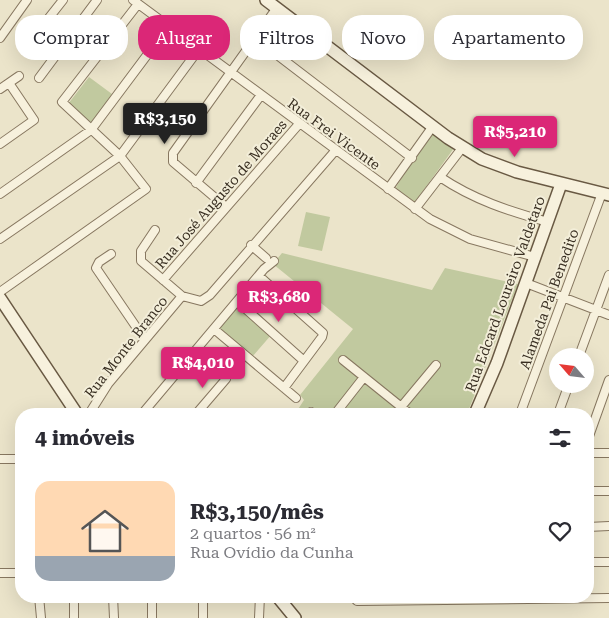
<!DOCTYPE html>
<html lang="pt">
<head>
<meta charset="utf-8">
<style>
	body { margin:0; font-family:"Roboto Serif",serif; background:#f7f7f7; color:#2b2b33; height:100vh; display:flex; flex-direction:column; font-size:19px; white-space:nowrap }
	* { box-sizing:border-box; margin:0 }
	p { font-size:16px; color:#7c7c81 }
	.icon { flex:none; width:28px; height:28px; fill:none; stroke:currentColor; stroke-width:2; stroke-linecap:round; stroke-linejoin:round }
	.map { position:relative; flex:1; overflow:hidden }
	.panel { position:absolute; left:15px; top:408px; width:579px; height:195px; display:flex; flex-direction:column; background:#fff; border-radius:20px; box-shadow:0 5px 20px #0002 }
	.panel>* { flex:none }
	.banner { position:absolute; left:15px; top:15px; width:580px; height:45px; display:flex; gap:10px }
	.needle { width:32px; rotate:298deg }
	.buttons { position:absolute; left:549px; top:348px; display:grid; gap:10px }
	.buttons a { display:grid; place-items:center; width:45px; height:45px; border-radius:50%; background:#fff; box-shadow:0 5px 20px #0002; font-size:25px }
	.price { position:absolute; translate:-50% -42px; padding:0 11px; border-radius:5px; background:#db2777; color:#fff; font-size:16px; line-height:32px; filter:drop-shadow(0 1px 2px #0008) }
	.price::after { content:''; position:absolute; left:50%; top:30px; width:15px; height:11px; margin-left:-8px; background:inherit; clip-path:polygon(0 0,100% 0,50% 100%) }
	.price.on { background:#222; color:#fff }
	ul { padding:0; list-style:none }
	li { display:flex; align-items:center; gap:15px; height:125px; padding:0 20px }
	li+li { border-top:1px solid #e1e1e2 }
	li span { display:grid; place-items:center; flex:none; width:140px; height:100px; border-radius:15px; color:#555 }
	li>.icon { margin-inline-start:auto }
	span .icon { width:60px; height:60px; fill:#fffc; stroke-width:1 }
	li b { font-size:21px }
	h2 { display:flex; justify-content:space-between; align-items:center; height:60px; padding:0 20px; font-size:21px }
	.chip { padding:0 18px; border-radius:20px; background:#fff; box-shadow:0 5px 20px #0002; font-size:18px; line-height:45px }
	.chip.on { background:#db2777; color:#fff }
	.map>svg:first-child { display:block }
	.green { fill:#c1c99f }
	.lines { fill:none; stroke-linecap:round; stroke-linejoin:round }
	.street-casing { stroke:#877760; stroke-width:10 }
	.secondary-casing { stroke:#695943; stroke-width:14 }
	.street { stroke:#f7f1dd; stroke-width:8 }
	.secondary { stroke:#f7f1dd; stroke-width:11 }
	.labels { text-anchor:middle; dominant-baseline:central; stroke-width:4; stroke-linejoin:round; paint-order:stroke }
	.street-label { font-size:14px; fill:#392f22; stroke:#f3eed9 }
</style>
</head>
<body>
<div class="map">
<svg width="609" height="618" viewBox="0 0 609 618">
	<rect width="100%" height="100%" fill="#ebe4ca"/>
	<!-- green -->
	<path class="green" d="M89 77 112 94 92 123 68 104Z
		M436 130 454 148 415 202 395 189 413 159Z
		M306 212 330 217 322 251 298 246Z
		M282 253 432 290 445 268 518 284 467 414H295L304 400 300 395 353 329 273 264Z
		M238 306 272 334 252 357 219 328Z"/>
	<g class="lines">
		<defs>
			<path id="street" d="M133 0 430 219 470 239 535 257
				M0 38 27 0
				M255 38 412 158
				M29 43 63 0
				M39 78 97 0
				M0 89 19 76
				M0 144 34 120 9 83
				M440 177C474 200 509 211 548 222
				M196 183 261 95
				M388 189 433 126
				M0 194 91 130 168 27
				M226 207 173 162V153L276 9
				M415 209 462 148
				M155 230 141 251V261L182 296 201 301 210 295 335 151
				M0 239 120 156 199 49
				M251 245 266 258
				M111 254 99 262 96 268 145 340
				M259 276 323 333 322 337 284 388
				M163 280 299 124
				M526 283 609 315
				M0 292 146 189 120 156 62 102 138 4
				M238 302 304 361
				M214 329 296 398
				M579 356 609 275
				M343 360 410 414
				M401 407 436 365
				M311 412 313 414
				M89 414 108 384 182 296
				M142 414 264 269 274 261
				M196 414 226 379
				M335 414 364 377
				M520 414 602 193
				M558 414 569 384
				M588 439 609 380
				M588 453H609
				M0 459H21
				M588 491H609
				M588 527 609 526
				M588 562H609
				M0 573H21
				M39 596 41 618
				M74 596V618
				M113 596 114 618
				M152 596V618
				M203 596V618
				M352 596 357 601 609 598
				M259 618 260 596"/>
			<path id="secondary" d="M266 0 448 138 482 159 517 172 609 195
				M0 298 77 414
				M475 414 497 363 561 184
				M277 596 295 618"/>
		</defs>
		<!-- street casing -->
		<use href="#street" class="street-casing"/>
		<!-- secondary casing -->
		<use href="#secondary" class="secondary-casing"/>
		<!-- street -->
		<use href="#street" class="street"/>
		<!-- secondary -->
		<use href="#secondary" class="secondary"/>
	</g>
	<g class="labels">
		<!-- street labels -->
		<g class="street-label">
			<text transform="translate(334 134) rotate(36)">Rua Frei Vicente</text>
			<text transform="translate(221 194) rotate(-49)">Rua José Augusto de Moraes</text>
			<text transform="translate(505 294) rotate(-70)">Rua Edcard Loureiro Valdetaro</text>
			<text transform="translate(549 299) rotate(-70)">Alameda Pai Benedito</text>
			<text transform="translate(126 347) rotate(-52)">Rua Monte Branco</text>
		</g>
	</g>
</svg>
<div class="buttons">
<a><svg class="needle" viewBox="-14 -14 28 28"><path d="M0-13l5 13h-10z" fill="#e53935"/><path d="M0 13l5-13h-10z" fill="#7c7c81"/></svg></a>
</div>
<b class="price on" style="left:165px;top:145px">R$3,150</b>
<b class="price" style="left:515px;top:158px">R$5,210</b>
<b class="price" style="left:279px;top:323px">R$3,680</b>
<b class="price" style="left:203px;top:389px">R$4,010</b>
<div class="banner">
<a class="chip">Comprar</a>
<a class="chip on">Alugar</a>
<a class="chip">Filtros</a>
<a class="chip">Novo</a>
<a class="chip">Apartamento</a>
</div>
<section class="panel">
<h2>4 imóveis<svg class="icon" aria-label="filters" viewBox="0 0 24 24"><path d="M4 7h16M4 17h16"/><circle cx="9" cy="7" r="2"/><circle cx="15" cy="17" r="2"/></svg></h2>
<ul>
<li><span style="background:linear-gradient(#ffd9b3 75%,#9aa5b1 0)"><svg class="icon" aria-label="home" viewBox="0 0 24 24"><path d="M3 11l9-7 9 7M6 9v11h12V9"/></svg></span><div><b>R$3,150/mês</b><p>2 quartos · 56 m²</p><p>Rua Ovídio da Cunha</p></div><svg class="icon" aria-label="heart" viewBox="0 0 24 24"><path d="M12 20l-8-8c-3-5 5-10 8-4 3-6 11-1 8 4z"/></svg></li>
</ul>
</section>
</div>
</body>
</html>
